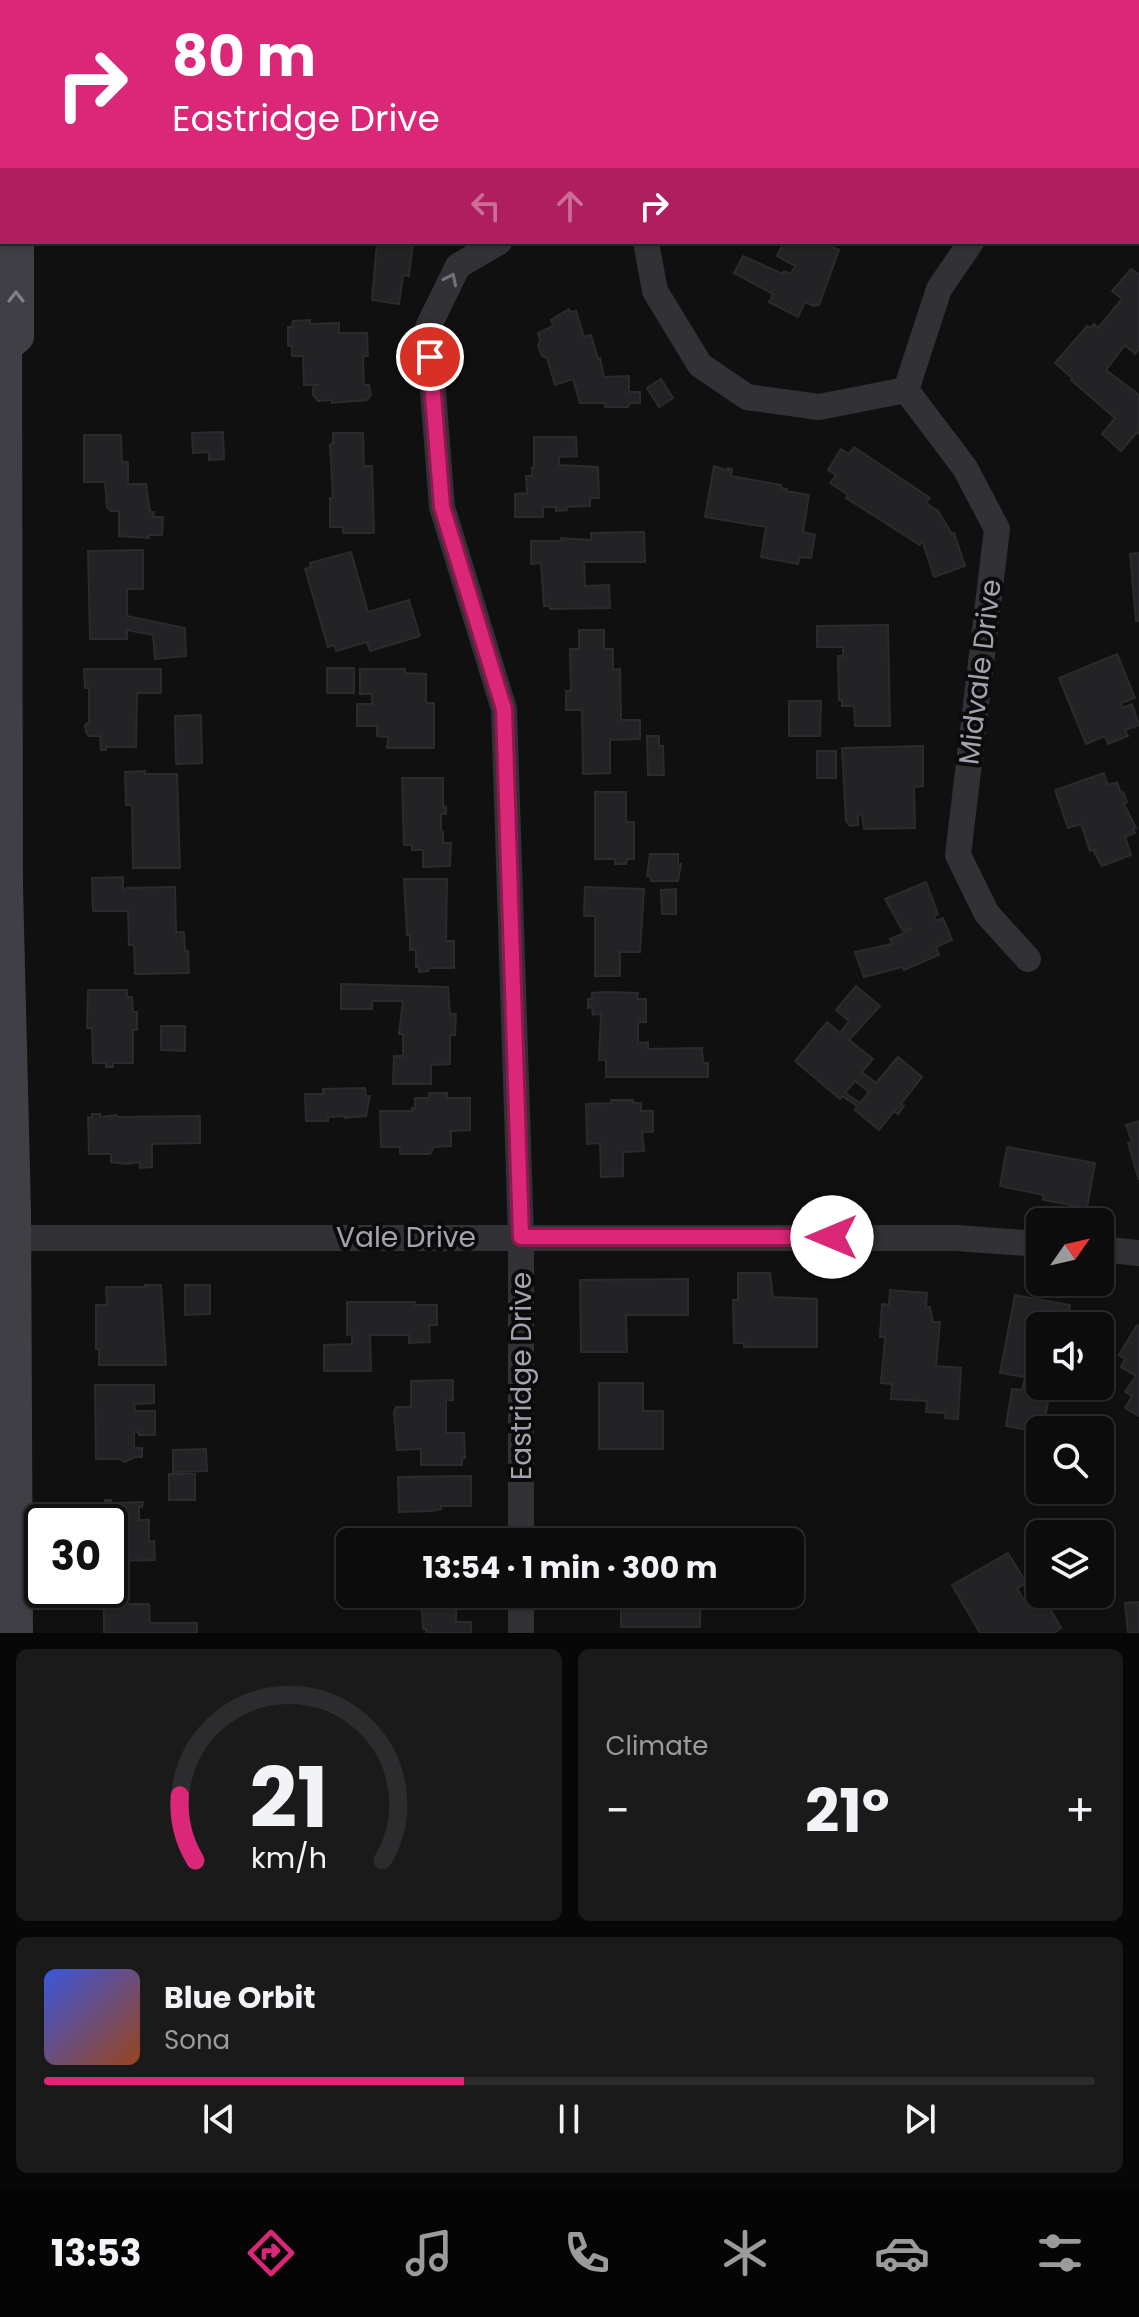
<!DOCTYPE html>
<html lang="en">
<head>
<meta charset="utf-8">
<style>
  body { margin:0; font-family:Poppins,sans-serif; background:#1a1a1b; color:#f1f3f6; height:100vh; display:flex; flex-direction:column; font-size:30px; white-space:nowrap }
  * { box-sizing:border-box; margin:0 }
  p { font-size:26px; color:#9a9b9d }
  .icon { flex:none; width:44px; height:44px; fill:none; stroke:currentColor; stroke-width:2; stroke-linecap:round; stroke-linejoin:round }
  .map { position:relative; height:1633px; overflow:hidden }
  .sheet { display:flex; flex-direction:column; gap:16px; padding:16px; background:#070707; flex:1 }
  .sheet>* { flex:none }
  .hud { position:absolute; left:0px; top:0px; width:1140px; height:244px; box-shadow:0 2px 6px #0004,0 0 0 2px #2c2c2e; background:#db2777; color:#fff; overflow:hidden }
  .needle { width:52px; rotate:56deg }
  .fabs { position:absolute; left:1026px; top:1208px; display:grid; gap:16px }
  .fabs a { display:grid; place-items:center; width:88px; height:88px; border-radius:12px; background:#0c0c0d; box-shadow:0 2px 6px #0004,0 0 0 2px #2c2c2e; font-size:40px }
  .speed { position:absolute; left:24px; top:1504px; display:flex; gap:16px; font-size:40px; font-weight:700; text-align:center }
  .speed>* { display:grid; place-content:center; width:104px; height:104px; border-radius:50%; background:#0c0c0d; box-shadow:0 2px 6px #0004,0 0 0 2px #2c2c2e; line-height:1 }
  .speed .limit { border:4px solid #111; border-radius:12px; background:#fff; color:#111 }
  .pin { position:absolute; display:grid; place-items:center; width:68px; height:68px; color:#fff; margin:-34px; border:4px solid #fff; border-radius:50%; box-shadow:0 2px 8px #0007 }
  .me { position:absolute; width:88px; margin:-44px; rotate:270deg; stroke-linejoin:round; filter:drop-shadow(0 0 6px #0008) }
  .turn { display:flex; align-items:center; gap:28px; height:168px; padding:0 40px; font-size:36px }
  .turn .icon { width:104px; height:104px; stroke-width:2.5 }
  .turn b { display:block; font-size:56px; line-height:68px }
  .lanes { display:flex; align-items:center; height:76px; padding:0 40px; background:#0003; justify-content:center; gap:40px; direction:ltr }
  .lanes .off { opacity:.35 }
  .big { font-size:60px; font-weight:700; line-height:1.1 }
  .sheet .widget { flex:1; display:flex; flex-direction:column; justify-content:center; gap:12px; min-width:0; padding:0 28px; border-radius:12px; background:#1a1a1b }
  .sheet .dial { align-items:center; gap:0 }
  .dial svg { height:208px; overflow:visible; fill:none; stroke:#2c2c2e; stroke-width:7; stroke-linecap:round; text-anchor:middle }
  .dial text { fill:#f1f3f6; stroke:none }
  .song { display:flex; align-items:center; gap:24px }
  .cover { width:96px; height:96px; border-radius:12px; background:linear-gradient(135deg,hsl(230 70% 55%),hsl(20 70% 35%)) }
  .played { height:8px; border-radius:4px; background:linear-gradient(90deg,#db2777 40%,#2c2c2e 40%) }
  .keys { display:flex; justify-content:space-around; direction:ltr }
  .heat { display:flex; justify-content:space-between; align-items:center; font-size:44px; direction:ltr }
  .sheet .tiles { flex:1; display:grid; gap:16px; grid-template-columns:1fr 1fr }
  .widget:last-child { grid-column:span 2 }
  .trip { position:absolute; left:336px; top:1528px; width:468px; height:80px; border-radius:12px; background:#0c0c0d; box-shadow:0 2px 6px #0004,0 0 0 2px #2c2c2e; font-weight:700; line-height:80px; text-align:center }
  .menu { display:flex; height:128px; justify-content:space-around; align-items:center; background:#050505; color:#9a9b9d }
  .menu .icon { width:56px; height:56px }
  .menu .on { color:#db2777 }
  .menu b { font-size:36px; color:#f1f3f6 }
  .map>svg:first-child { display:block }
  .building { fill:#232325; stroke:#2b2a2d; stroke-width:2; fill-rule:evenodd }
  .lines { fill:none; stroke-linecap:round; stroke-linejoin:round }
  .street { stroke:#323135; stroke-width:26 }
  .secondary { stroke:#403f45; stroke-width:36 }
  .oneway { stroke:#707079 }
  .oneway2 { stroke:#80808b }
  .route-casing { stroke:#8e194d; stroke-width:20 }
  .route { stroke:#db2777; stroke-width:14 }
  .labels { text-anchor:middle; dominant-baseline:central; stroke-width:8; stroke-linejoin:round; paint-order:stroke }
  .street-label { font-size:28px; fill:#a3a3b0; stroke:#0b0b0c }
</style>
</head>
<body>
<div class="map">
<svg width="1139" height="1633" viewBox="0 0 1139 1633">
  <rect width="100%" height="100%" fill="#101011"/>
  <path class="building" d="M528,0H627V2H528Z
    M377,242H413L409,276L403,275L399,304L372,300Z
    M784,242H823L839,250L819,305L814,306L805,302L798,317L769,302L773,294L734,273L743,256L783,274L784,271L791,274L795,266L777,256Z
    M1131,269L1139,274V349L1135,354L1125,345L1106,370L1139,395V434L1137,432L1121,451L1102,434L1115,418L1071,380L1072,378L1055,363L1087,326L1090,328L1094,324L1098,328L1122,299L1112,291Z
    M569,309L571,312L576,311L584,337L591,335L598,359L600,358L604,377L629,376V392H640V403H630L628,407H605V403H580L573,379L555,385L547,358L542,356L538,346L540,341L538,333L553,326L551,320Z
    M310,320V324L339,323V333H367L368,356H363L364,385H369L371,395L367,400L332,403V400L318,401L313,395V388L317,385H304L303,356H292V346H288V327H292L293,321Z
    M661,379L673,398L659,407L647,388Z
    M223,432L224,459L209,460V452L193,453L192,433Z
    M333,433H363L364,466H372L374,533H343V527H330V498H333L330,445L333,443Z
    M84,435H121L122,462H128V484H146L150,512H154L153,517H163L162,535H148L149,538L119,536V511H111L107,507L105,482H84Z
    M534,437H576L577,456L559,457V465L598,467L599,498H590V506L566,507L567,510L556,511V507H543V517H515V494L527,493L526,476H532V468H534Z
    M854,447L930,498L926,503L938,511L952,534L954,533L965,566L934,577L922,540L920,545L846,498L848,495L830,483L836,475L828,470L841,449L849,454Z
    M714,466L728,471V468L732,469L731,476L781,485V488L787,489L786,491L809,495L803,532L815,535L811,558L800,557L798,564L761,557L766,527L705,517Z
    M644,532L645,562H584L585,586L609,585L610,608L550,609V606H544L541,563L531,564V541H562L561,538L591,540V533Z
    M143,550V589H127V616L185,628L186,656L155,659L153,635L127,630V639H90L88,551Z
    M351,552L368,612L409,600L420,636L370,651L367,642L336,651L334,645L328,647L305,569L311,567L310,563Z
    M1139,553V621H1136L1130,554Z
    M888,625L890,726H855L854,706H842V700H839L838,656H843V647H817V626Z
    M579,630H604V649H613V670L620,669L621,720H640V739L610,740V773L583,774L582,710H566V691H571L570,649H579Z
    M1117,654L1135,698L1121,703L1122,708L1132,704L1139,725L1125,730L1128,736L1108,744L1105,736L1086,744L1059,678Z
    M327,668H354V693H327Z
    M84,669H161V693H137L136,747H106V750H101L100,736H89L86,732L85,725L89,722V688H85Z
    M360,669H405V673L426,674V703H434V748H387L388,737L377,736V726H357V704H372V694H360Z
    M789,701H821L820,736H789Z
    M201,715L202,763L176,764L175,716Z
    M647,736H659V746H663L664,775H648Z
    M923,746V786L914,787L915,828L864,829L862,814L858,815V825L850,826L846,821L842,748Z
    M817,751H836V778H817Z
    M145,771V774H177L180,868H133L132,805H126L125,772Z
    M1104,773L1108,785L1117,782L1121,793L1123,792L1127,802L1124,804L1136,828L1133,829L1135,833L1125,837L1131,855L1102,866L1094,852L1096,849L1090,851L1081,824L1068,828L1055,790Z
    M402,778H443V806L446,807V814H441V831L443,832V843H451L450,866L423,867V850H412V845H404Z
    M595,792H626V822H634V859H627L626,864H615V859H595Z
    M650,854H678V865L681,864L678,881H651V877L647,876Z
    M123,877V891L127,888L175,887L176,932H184L185,951H188L189,973L135,974L134,945H129L128,911H93L92,878Z
    M404,879H447L446,941H454V968H429L428,971L419,972V967H416V950H410V935H407Z
    M926,882L938,914L934,916L936,921L943,918L952,940L936,947L939,955L904,970L902,967L864,977L855,952L892,944L890,939L911,930L910,928L903,931L885,899Z
    M585,887L644,889L640,952H620V976H595V916H584Z
    M676,889V914H662L661,890Z
    M341,984L448,987L450,1014H456L455,1035H450V1064L431,1065V1084H393L394,1056H403V1034H399L403,1001H372V1009H341Z
    M856,986L880,1006L849,1040L873,1059L862,1072L876,1083L898,1057L922,1077L901,1104L904,1106L898,1114L894,1111L879,1130L855,1110L857,1106L842,1096L840,1099L795,1061L827,1022L840,1033L849,1021L836,1010ZM855,1081L869,1092L860,1103L845,1093Z
    M88,990H127V997H132L133,1012H137V1030H133V1063H113V1067H106V1063H93L92,1028H87Z
    M606,992L638,993L637,999H646V1022H638V1043L648,1042V1049L702,1048L703,1063H708V1077H606V1060H599L601,1014L593,1015L592,1007L588,1008V999H592V993Z
    M161,1026H185V1051L161,1050Z
    M365,1088L366,1096H370L366,1116L345,1118V1116L328,1117V1121H306L305,1094H323V1089Z
    M429,1093H447V1098H470V1130L451,1131V1146L434,1147L430,1154H400V1147H381L380,1111H412V1108H415V1098H429Z
    M611,1100H633V1103H641V1111H653V1132H642L644,1151L623,1152V1176L601,1177L600,1143L587,1144L586,1104L611,1103Z
    M92,1114H100V1117L116,1115L118,1117L200,1116V1143L152,1144V1167L140,1168V1162L127,1164L111,1162V1154H89L88,1117L92,1118Z
    M1139,1121V1180L1128,1143L1132,1142L1126,1125Z
    M1007,1147L1095,1163L1087,1208L1043,1200L1044,1195L1000,1186Z
    M738,1273H770L773,1297L817,1299V1347H744V1343H734L733,1300H738Z
    M688,1279V1315H626L627,1352H581L580,1280Z
    M145,1285H161L166,1365H99V1349H96V1305H107L106,1287H145Z
    M185,1285H210V1314L185,1315Z
    M890,1290L927,1293L926,1307H930L933,1322H940L936,1366L961,1368L958,1419L945,1418L946,1413L926,1412L927,1401L891,1399L892,1384L881,1383L885,1337H880L882,1304L889,1305Z
    M1015,1295L1070,1305L1066,1326H1040V1386H1051L1043,1430L1040,1432L1006,1426L1012,1389L1022,1390L1025,1377L1000,1373Z
    M347,1302H415V1305H437V1325H429L430,1342L409,1343V1335H370L371,1371H324V1345L352,1344V1334L347,1335Z
    M1137,1325L1139,1326V1416L1125,1408L1132,1396L1125,1392L1136,1376L1121,1367L1125,1359L1119,1355Z
    M453,1380V1400H446V1433H464L465,1458H462V1465H421V1449L397,1450L394,1412L396,1407H411V1381Z
    M599,1383H643V1411H663V1449H599Z
    M95,1385H154V1403L134,1404L135,1411H155V1435H139V1432H134V1448H142V1457H135L124,1462L120,1459H96Z
    M206,1449L207,1471L173,1472V1450Z
    M169,1474H195V1500H169Z
    M471,1476V1506H441V1509L432,1511L399,1512L398,1477Z
    M105,1500H111V1503L143,1502L142,1507H139V1520H149V1542L154,1541L155,1560L110,1561V1522H97V1518H100L97,1507L99,1508V1503H105Z
    M735,1527L736,1542H626V1529Z
    M1008,1553L1024,1579L1025,1584L1017,1588L1028,1607L1044,1598L1061,1628L1054,1633H980L952,1585Z
    M421,1594H470V1603H456V1622H471V1633H426V1629H423Z
    M621,1594H683V1599H700V1627H621Z
    M1139,1602V1633H1128L1125,1603Z
    M104,1604H149L150,1623H197V1633H104Z"/>
  <g class="lines">
    <path class="street" d="M786,2L787,0
      M1138,188H1139
      M499,242L458,266L428,327L442,507L504,709L521,1237V1542
      M646,242L655,291L700,365L747,397L819,407L906,390
      M906,390L965,468L997,529L958,855L987,914L1028,959
      M906,390L939,289L971,242
      M12,1238H956L1040,1244
      M1100,1249L1139,1253
      M521,1594V1633"/>
    <path class="secondary" d="M3,0V2
      M0,193L2,192
      M0,342L4,346L5,886L13,1211L15,1633
      M4,346L16,336V242"/>
  </g>
  <defs><path id="oneway-chevron" d="M-2-3.5L2.5 0L-2 3.5" fill="none" stroke-width="1.6" stroke-linecap="round" stroke-linejoin="round" transform="scale(2)"/></defs>
  <use class="oneway" href="#oneway-chevron" transform="translate(451 279) rotate(-64)"/>
  <use class="oneway2" href="#oneway-chevron" transform="translate(16 297) rotate(-90)"/>
  <g class="lines">
    <defs>
      <path id="route" d="M430,357L442,507L504,709L521,1237H832"/>
    </defs>
    <use href="#route" class="route-casing"/>
    <use href="#route" class="route"/>
  </g>
  <g class="labels">
    <g class="street-label">
      <text transform="translate(980 672) rotate(-83)">Midvale Drive</text>
      <text x="406" y="1237">Vale Drive</text>
      <text transform="translate(521 1376) rotate(-90)">Eastridge Drive</text>
    </g>
  </g>
</svg>
<div class="fabs">
<a><svg class="needle" viewBox="-14 -14 28 28"><path d="M0-13l5 13h-10z" fill="#e53935"/><path d="M0 13l5-13h-10z" fill="#9a9b9d"/></svg></a>
<a><svg class="icon" aria-label="sound" viewBox="0 0 24 24"><path d="M4 9h4l5-4v14l-5-4H4zM17 9q2 3 0 6"/></svg></a>
<a><svg class="icon" aria-label="search" viewBox="0 0 24 24"><circle cx="10" cy="10" r="6"/><path d="M15 15l6 6"/></svg></a>
<a><svg class="icon" aria-label="layers" viewBox="0 0 24 24"><path d="M12 4l9 5-9 5-9-5zM3 14l9 5 9-5"/></svg></a>
</div>
<div class="speed"><div class="limit">30</div></div>
<div class="pin" style="left:430px;top:357px;background:#d93025"><svg class="icon" aria-label="arrive" viewBox="0 0 24 24"><path d="M6 21V4h12l-3 4 3 4H6"/></svg></div>
<svg class="me" style="left:832px;top:1237px" viewBox="-20 -20 40 40"><circle r="19" fill="#fff"/><path d="M0-13L10 11 0 6-10 11z" fill="#db2777"/></svg>
<div class="trip">13:54 · 1 min · 300 m</div>
<div class="hud">
<div class="turn"><svg class="icon" aria-label="right" viewBox="0 0 24 24"><path d="M7 20v-9h11M14 6l5 5-5 5"/></svg><div><b>80 m</b>Eastridge Drive</div></div>
<div class="lanes"><svg class="icon off" aria-label="left" viewBox="0 0 24 24"><path d="M17 20v-9H6M10 6l-5 5 5 5"/></svg><svg class="icon off" aria-label="ahead" viewBox="0 0 24 24"><path d="M12 20V5M6 11l6-6 6 6"/></svg><svg class="icon" aria-label="right" viewBox="0 0 24 24"><path d="M7 20v-9h11M14 6l5 5-5 5"/></svg></div>
</div>
</div>
<section class="sheet">
<div class="tiles">
<div class="widget dial"><svg viewBox="0 0 100 80">
<path d="M14 69A42 42 0 1 1 86 69"/>
<path d="M14 69A42 42 0 0 1 8 44" stroke="#db2777"/>
<text x="50" y="56" font-size="32" font-weight="700">21</text>
<text x="50" y="72" font-size="11">km/h</text>
</svg></div>
<div class="widget"><p>Climate</p>
<div class="heat"><a>−</a><b class="big">21°</b><a>+</a></div>
</div>
<div class="widget">
<div class="song"><i class="cover"></i><div><b>Blue Orbit</b><p>Sona</p></div></div>
<div class="played"></div>
<div class="keys"><svg class="icon" aria-label="previous" viewBox="0 0 24 24"><path d="M18 5L8 12l10 7zM5 5v14"/></svg><svg class="icon" aria-label="pause" viewBox="0 0 24 24"><path d="M8 5v14M16 5v14"/></svg><svg class="icon" aria-label="next" viewBox="0 0 24 24"><path d="M6 5l10 7-10 7zM19 5v14"/></svg></div>
</div>
</div>
</section>
<nav class="menu">
<b>13:53</b>
<svg class="icon on" aria-label="directions" viewBox="0 0 24 24"><path d="M12 3l9 9-9 9-9-9zM9 14v-3h6M13 9l2 2-2 2"/></svg>
<svg class="icon" aria-label="music" viewBox="0 0 24 24"><path d="M9 18V5l10-2v13"/><circle cx="6" cy="18" r="3"/><circle cx="16" cy="16" r="3"/></svg>
<svg class="icon" aria-label="phone" viewBox="0 0 24 24"><path d="M5 4h4l2 5-3 2q2 4 5 5l2-3 5 2v4C11 20 4 13 5 4z"/></svg>
<svg class="icon" aria-label="climate" viewBox="0 0 24 24"><path d="M12 3v18M4 7l16 10M4 17L20 7"/></svg>
<svg class="icon" aria-label="car" viewBox="0 0 24 24"><path d="M5 17H2v-5l4-1 3-4h7l3 4 3 1v5h-3M9 17h6M6 11h13"/><circle cx="7" cy="17" r="2"/><circle cx="17" cy="17" r="2"/></svg>
<svg class="icon" aria-label="filters" viewBox="0 0 24 24"><path d="M4 7h16M4 17h16"/><circle cx="9" cy="7" r="2"/><circle cx="15" cy="17" r="2"/></svg>
</nav>
</body>
</html>
